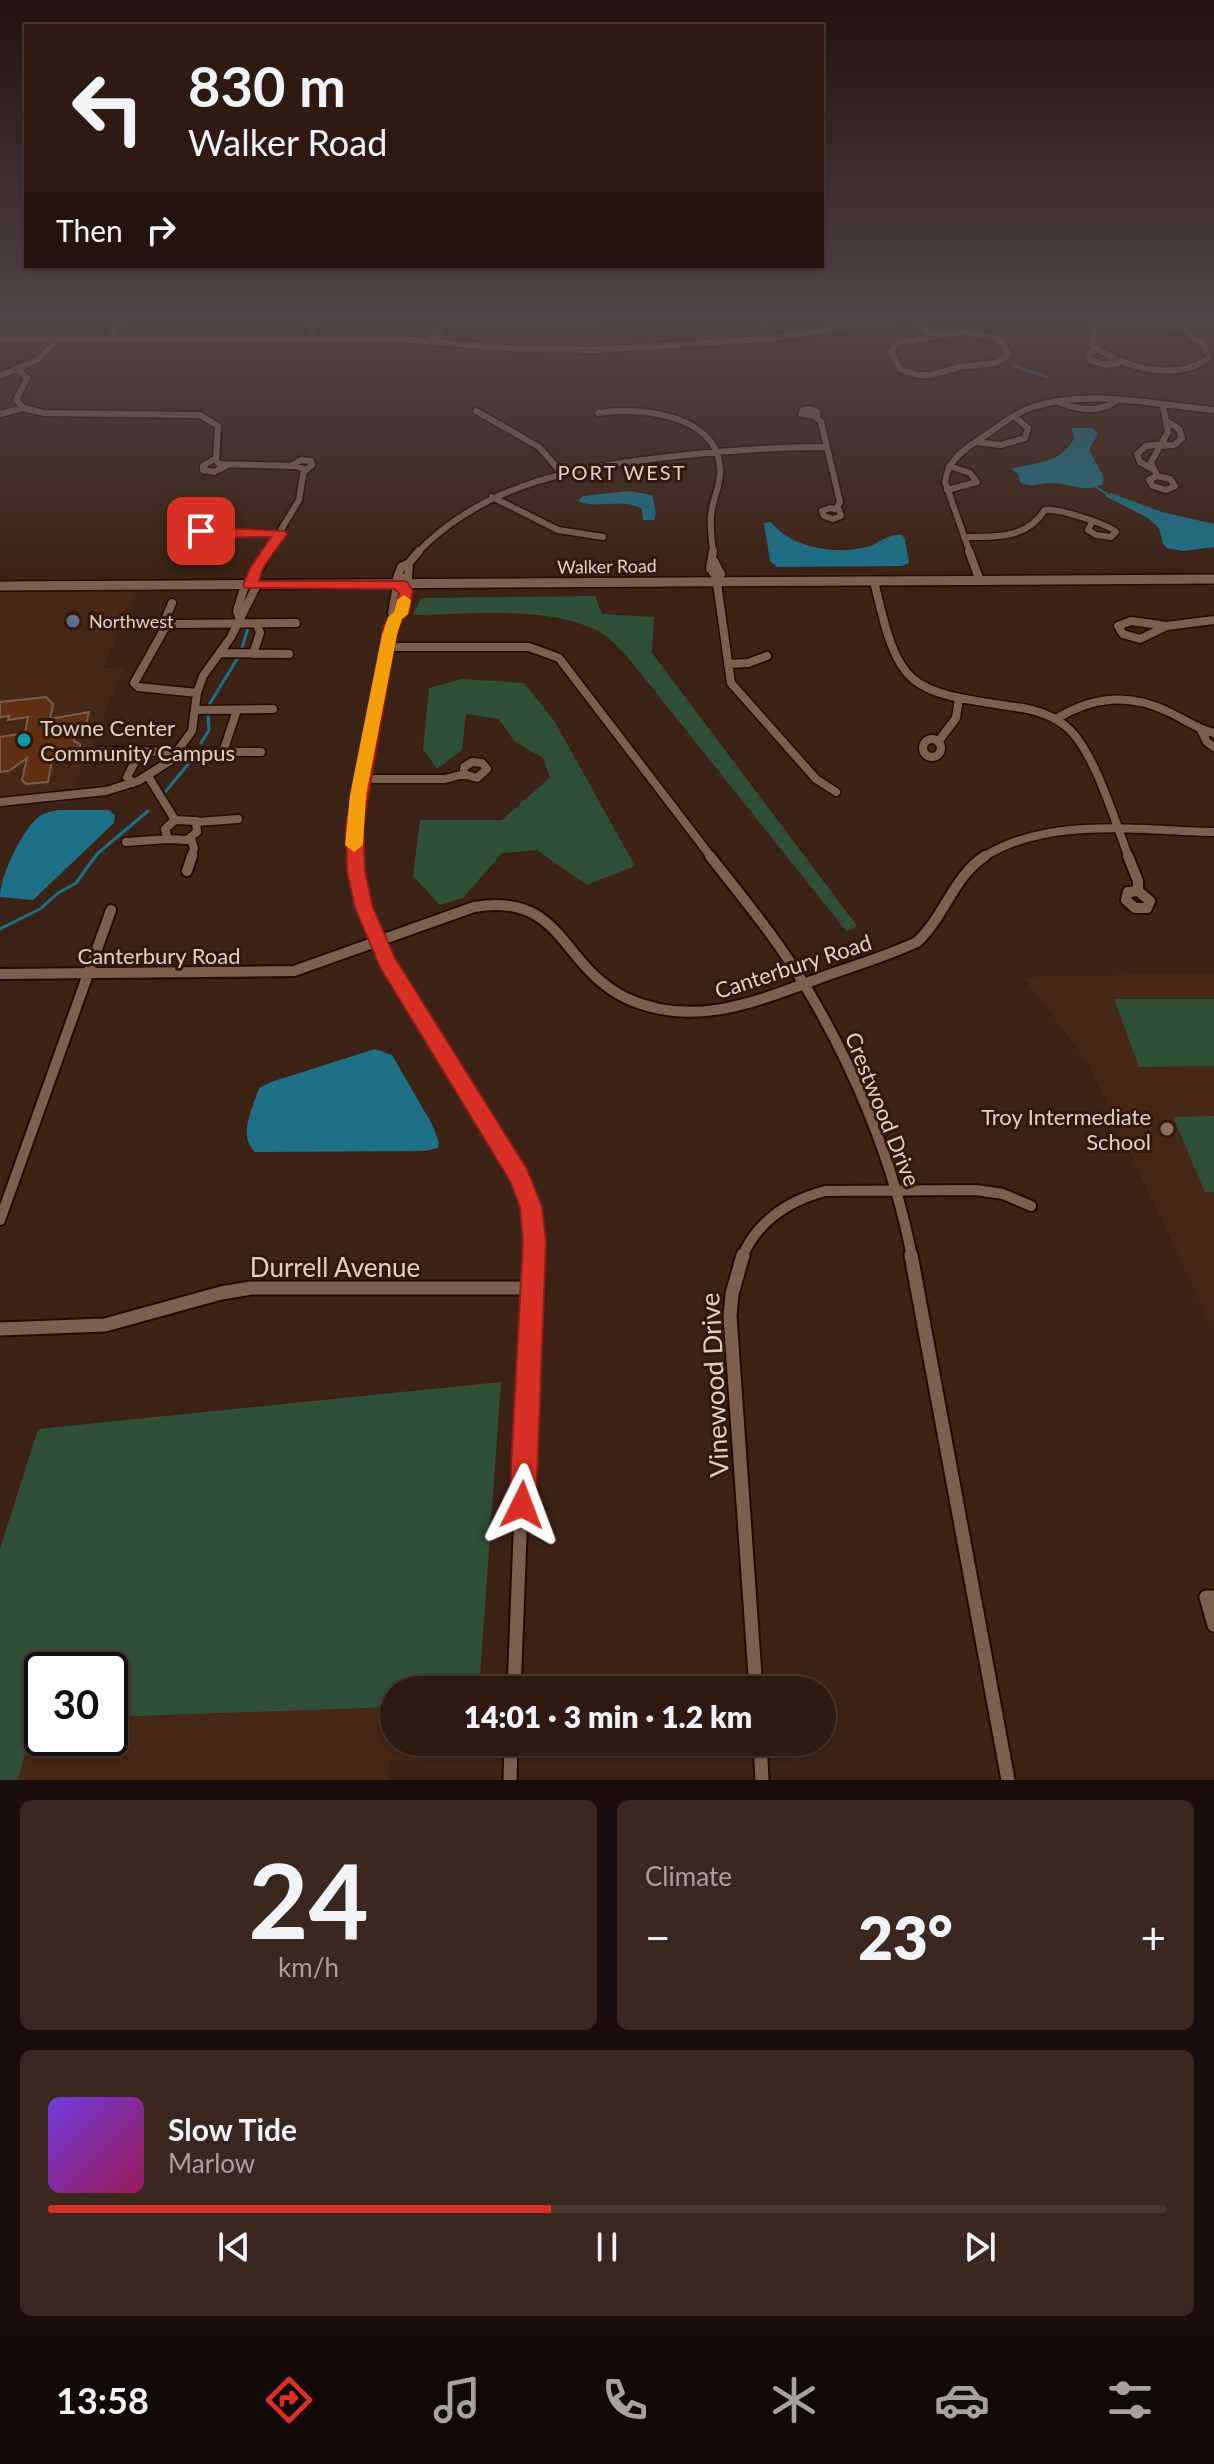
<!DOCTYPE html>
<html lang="en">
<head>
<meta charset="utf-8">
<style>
  body { margin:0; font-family:Lato,sans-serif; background:#3a271e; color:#f1f3f6; height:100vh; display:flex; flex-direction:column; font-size:30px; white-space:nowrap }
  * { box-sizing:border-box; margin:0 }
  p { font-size:26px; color:#a7a19f }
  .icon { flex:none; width:44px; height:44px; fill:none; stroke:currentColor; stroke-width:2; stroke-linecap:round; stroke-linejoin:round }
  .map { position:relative; height:1780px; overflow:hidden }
  .sheet { display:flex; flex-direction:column; gap:20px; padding:20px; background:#190e09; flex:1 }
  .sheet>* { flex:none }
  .top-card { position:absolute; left:24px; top:24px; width:800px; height:244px; border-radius:0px; box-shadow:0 2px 6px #0004,0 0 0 2px #493830; background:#2e1a10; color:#f1f3f6; overflow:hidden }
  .speed { position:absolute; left:24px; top:1652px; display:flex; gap:16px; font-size:40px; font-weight:700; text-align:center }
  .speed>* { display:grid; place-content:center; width:104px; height:104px; border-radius:50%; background:#2e1a10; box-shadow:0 2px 6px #0004,0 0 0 2px #493830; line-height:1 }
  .speed .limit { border:4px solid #111; border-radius:12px; background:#fff; color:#111 }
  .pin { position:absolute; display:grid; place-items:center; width:68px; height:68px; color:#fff; margin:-34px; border-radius:16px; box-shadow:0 4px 12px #0006 }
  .me { position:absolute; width:88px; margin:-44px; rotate:3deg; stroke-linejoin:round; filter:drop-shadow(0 0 6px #0008) }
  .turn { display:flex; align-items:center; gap:28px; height:168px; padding:0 32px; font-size:36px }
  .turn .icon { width:104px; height:104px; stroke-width:2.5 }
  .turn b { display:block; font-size:56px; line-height:68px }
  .then { display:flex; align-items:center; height:76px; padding:0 32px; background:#0003; gap:16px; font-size:30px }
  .big { font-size:60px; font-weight:800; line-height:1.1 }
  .sheet .card { flex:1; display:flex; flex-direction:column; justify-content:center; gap:12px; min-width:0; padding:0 28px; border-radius:12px; background:#3a271e }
  .sheet .dial { align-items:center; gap:0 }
  .dial b { font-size:104px; line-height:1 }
  .song { display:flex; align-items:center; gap:24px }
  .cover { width:96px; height:96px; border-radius:12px; background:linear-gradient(135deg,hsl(260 70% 55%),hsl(330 70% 35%)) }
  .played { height:8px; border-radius:4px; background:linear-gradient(90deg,#d93025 45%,#493830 45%) }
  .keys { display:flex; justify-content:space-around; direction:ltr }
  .heat { display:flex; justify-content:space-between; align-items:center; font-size:44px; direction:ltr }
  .sheet .tiles { flex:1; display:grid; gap:20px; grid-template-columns:1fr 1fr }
  .card:last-child { grid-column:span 2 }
  .trip { position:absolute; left:380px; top:1676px; width:456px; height:80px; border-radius:40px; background:#2e1a10; box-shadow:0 2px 6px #0004,0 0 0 2px #493830; font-weight:800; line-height:80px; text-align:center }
  .dock { display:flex; height:128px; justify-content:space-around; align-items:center; background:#120a06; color:#a7a19f }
  .dock .icon { width:56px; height:56px }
  .dock .current { color:#d93025 }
  .dock b { font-size:36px; color:#f1f3f6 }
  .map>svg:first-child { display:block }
  .built { fill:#472716 }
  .green { fill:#304f37 }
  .water { fill:#1d7085 }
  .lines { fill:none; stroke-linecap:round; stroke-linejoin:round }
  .stream-far1 { stroke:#1d7085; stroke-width:2 }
  .stream { stroke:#1d7085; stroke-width:3 }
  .building { fill:#613013; stroke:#7b5d4e; stroke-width:2 }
  .minor-far3-casing { stroke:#220b01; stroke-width:9 }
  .minor-far2-casing { stroke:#220b01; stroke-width:11 }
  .minor-far1-casing { stroke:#220b01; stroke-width:14 }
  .minor-casing { stroke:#220b01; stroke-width:17 }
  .tertiary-casing { stroke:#220b01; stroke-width:12 }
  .minor-far3 { stroke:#7d5f50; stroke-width:6 }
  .minor-far2 { stroke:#7d5f50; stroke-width:8 }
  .minor-far1 { stroke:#7d5f50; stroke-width:10 }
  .minor { stroke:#7d5f50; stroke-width:13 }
  .tertiary { stroke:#7d5f50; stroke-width:9 }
  .route { fill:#d93025; stroke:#8d1f18; stroke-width:2 }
  .slow { fill:#f59e0b }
  .service-dot { fill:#5c6f8a; stroke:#32190c; stroke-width:3 }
  .culture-dot { fill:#0f9aa8; stroke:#32190c; stroke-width:3 }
  .education-dot { fill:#8d6e63; stroke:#32190c; stroke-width:3 }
  .labels { text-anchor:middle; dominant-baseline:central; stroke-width:6; stroke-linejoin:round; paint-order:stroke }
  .far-street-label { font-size:18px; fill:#e0cfc6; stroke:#32190c }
  .far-poi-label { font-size:18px; fill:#e0cfc6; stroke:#32190c; text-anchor:start }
  .far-neighbourhood-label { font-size:20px; letter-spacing:2px; fill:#e0cfc6; stroke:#32190c }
  .poi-label { font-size:22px; fill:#e0cfc6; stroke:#32190c; text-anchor:start }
  .street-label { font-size:22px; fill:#e0cfc6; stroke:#32190c }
  .near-street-label { font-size:26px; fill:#e0cfc6; stroke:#32190c }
</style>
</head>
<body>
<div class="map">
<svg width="1214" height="1780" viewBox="0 0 1214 1780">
  <rect width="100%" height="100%" fill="#3d2316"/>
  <path class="built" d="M402,319H837L839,328L734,341L562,349L396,338Z
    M138,590L103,668H124L67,803L0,805V591Z
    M1214,973V1331L1086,1060L1023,977Z
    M394,1707V1742H501L500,1759L390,1760L388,1780H18L33,1720H42V1738H110V1717Z"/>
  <path class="green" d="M595,596L602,614L654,617L652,653L857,926L847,932L626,655C619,648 611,639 603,634C554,604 468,615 413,615L421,598Z
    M462,679L524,683L555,722L635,866L587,885L537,850L502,853L463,898L440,905L413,876L420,820H502L550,777L543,758L514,741L499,719L466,714L462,750L437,769L423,749L429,688Z
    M1114,999H1214V1066L1139,1067Z
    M1214,1116V1192H1205L1173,1117Z
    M501,1382L479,1690H394V1707L110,1717V1670H42V1720L33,1721L18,1780H0V1549L38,1429Z"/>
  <path class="water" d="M1072,428H1092L1098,434L1089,450L1104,478L1103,484C1085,494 1070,483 1051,483C1039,483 1031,489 1020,482L1019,475L1011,469C1035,462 1059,465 1074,439Z
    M629,491L652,495L656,513L654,520H643L642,509C622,497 597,510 578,501L583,496Z
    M1111,493L1162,512L1214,524V547L1183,551L1167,548L1163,544L1159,528L1148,518L1105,496Z
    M771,522C791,548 836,555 867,547C881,543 887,533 902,535L905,539L909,563L902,566L777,567L770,561L764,523Z
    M58,810H108L115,815L114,823L33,900L0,897C0,876 20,836 35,820C41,813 49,812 58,810Z
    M375,1049L392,1055L433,1126L439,1143L438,1148L425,1151L255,1152C237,1136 253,1108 259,1088L271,1082Z"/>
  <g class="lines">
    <path class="stream-far1" d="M1014,366L1047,377
      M1096,487L1107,494"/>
    <path class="stream" d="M242,648L248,628
      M209,705L237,659
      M201,743L209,730L208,715
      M166,791L194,757
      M0,929L40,909L58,893L76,883L97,854L148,811"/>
  </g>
  <path class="building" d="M46,697L53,704L50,719L89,712L86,725L76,729L74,741L80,744V748L72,753L53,755L48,782L26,784L22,780L27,758L9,771L0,772V737L25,733L28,717L8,720L9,716L0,717V702Z"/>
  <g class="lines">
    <defs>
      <path id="minor-far3" d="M441,319L575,327L597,322L595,319
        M911,319L934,336
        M1168,320H1180L1188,326L1176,329L1166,324Z
        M1166,322L1119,319L1095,328L1093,346C1124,368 1176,382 1209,358L1205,347L1183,329
        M1185,322L1214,319
        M962,332L997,338L1009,354L996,363L960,367L931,375H917L900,369L891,352L897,343Z
        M311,338L314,319
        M0,339L387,338L520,349L595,350L766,339L901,319
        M108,339L123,319
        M429,341L437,330L441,334L437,342
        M1097,350L1087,354L1089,360L1106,365L1118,363
        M18,369L27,378L16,400L23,408L44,413L200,415L218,426L216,460L219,464L295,466L304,469L299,500L267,553
        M0,376L39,359L58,339
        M1061,403C1079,410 1098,413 1115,402
        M810,409L817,412V416L801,414L803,410Z
        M476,411L539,447L560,471
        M598,413C638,407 715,413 720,467C722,484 712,499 711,516C710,528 712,540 713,553
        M0,414L23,408
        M815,417L821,422L840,502L836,509
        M976,442L1001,445L1025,438L1028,428L1014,416
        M1160,446L1174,445L1182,438L1179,429L1168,422
        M216,458L203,466V470L214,472L226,466
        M292,465L301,460L311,461L312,465L305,471
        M1151,468L1140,462L1137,454L1146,446L1162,444
        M1157,476L1170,479L1175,486L1166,490L1153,486L1149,480Z
        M1157,476L1151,462L1168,432L1163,406
        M947,490L977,482L970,473L949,466
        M492,497L558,530L603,537
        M830,508L839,510L841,516L833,519L824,516L822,511Z
        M206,534L200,542L192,543L184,539L213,531L280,534
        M964,537C996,537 1026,539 1045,510C1057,508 1108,524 1116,532L1111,537L1096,535L1088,530L1091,524
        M417,553C484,483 577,467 668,457C721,451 774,447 827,447
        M970,553L945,482C948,459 965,449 983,437C998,427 1013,414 1030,408C1087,388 1156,405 1214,410"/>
      <path id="minor-far2" d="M713,551L710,569L716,576L721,574L714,561
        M969,551L980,581
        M409,563L419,551
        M409,563L408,578H397L401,567Z
        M716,576L731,683L816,779L836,792
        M874,581C899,690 906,691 1015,707C1034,709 1056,716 1070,730C1096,756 1115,822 1129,858
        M250,585L269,551
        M401,589L403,580
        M401,589L406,591L401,614L395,617L392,613L396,591Z
        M240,620L237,611L245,585
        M1131,621L1167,626L1140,639L1123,634L1118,626Z
        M168,626L165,620L172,603
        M1167,626L1214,620
        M387,647H529L559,658L712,858
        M220,653L289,654
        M253,654L260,633L257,624
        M728,664L748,663L767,656
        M197,693L138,687L134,683L165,628L176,624L296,623
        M196,710L273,709
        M1056,719C1093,696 1129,693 1169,712C1184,719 1197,729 1214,733
        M1201,730L1207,742L1214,747
        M923 748a9 9 0 1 1 18 0a9 9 0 1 1-18 0Z
        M938,742L956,718L959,698
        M101,751L261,752
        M223,752L237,710
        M472,762L482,763L487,769L477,778L464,774V767Z
        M148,776L175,820
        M361,779H445L464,774
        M133,783L127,777L140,752
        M0,802L106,791L138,781L170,761L192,731L197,693L203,676L231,637L257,585
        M175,820L196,821L197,832L187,840L168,839L165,829Z
        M197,822L238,819
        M191,839L194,848L191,858
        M126,842L168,839
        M355,858L354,826L395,617
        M982,858C1048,815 1140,831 1214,832"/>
      <path id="minor-far1" d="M355,856L362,898L386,961L519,1176L533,1218L531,1257
        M710,856C742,897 777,939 804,984C854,1066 894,1163 912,1257
        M1128,856L1138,881V891
        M187,871L192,856
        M1138,891L1150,901L1147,908H1135L1126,900L1128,892Z
        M0,974L294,971L474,907C564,892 559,965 626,998C697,1031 764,998 831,974C860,964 889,955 917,942C945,916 953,877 985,856
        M0,1220L111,910
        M742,1257C758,1220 788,1201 825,1191L976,1190L1003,1194L1031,1206"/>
      <path id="minor" d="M743,1255L732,1294L730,1316L756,1690
        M911,1255L1008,1780
        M0,1329L105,1325L221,1293L251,1288H532
        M1214,1597H1206L1214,1625
        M514,1690L531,1255
        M760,1742L762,1780
        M510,1780L511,1742"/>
      <path id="tertiary" d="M0,586L1214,579"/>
    </defs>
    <use href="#minor-far3" class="minor-far3-casing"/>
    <use href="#minor-far2" class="minor-far2-casing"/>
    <use href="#minor-far1" class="minor-far1-casing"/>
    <use href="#minor" class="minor-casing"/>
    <use href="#tertiary" class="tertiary-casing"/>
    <use href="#minor-far3" class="minor-far3"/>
    <use href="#minor-far2" class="minor-far2"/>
    <use href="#minor-far1" class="minor-far1"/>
    <use href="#minor" class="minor"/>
    <use href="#tertiary" class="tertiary"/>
  </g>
  <linearGradient id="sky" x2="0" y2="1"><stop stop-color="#22130c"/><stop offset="0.56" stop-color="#514547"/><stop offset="1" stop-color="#514547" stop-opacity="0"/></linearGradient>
  <rect width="1214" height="568" fill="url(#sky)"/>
  <path class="route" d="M201,527L285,531L287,534L263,568L259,581H402L407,582L413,591L408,614L398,625L363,826L365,871L373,908L395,958L527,1169L542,1207L546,1241L536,1505L532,1515L522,1519L513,1515L509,1505L523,1241L520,1207L510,1181L380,967L355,908L347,871L346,826L384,625L395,612L399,593L394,589L245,588L243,585L250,568L271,537C253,536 206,542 194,531Z"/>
  <path class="slow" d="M404,595L411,600L408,614L402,619L397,635L366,795L363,845L354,852L345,845L350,795L382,635L388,617L394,612L397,600Z"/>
  <circle class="service-dot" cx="73" cy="621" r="8"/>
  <circle class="culture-dot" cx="24" cy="740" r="8"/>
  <circle class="education-dot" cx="1167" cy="1129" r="8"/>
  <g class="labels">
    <g class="far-street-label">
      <text transform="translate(607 566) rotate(-1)">Walker Road</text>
    </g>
    <g class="far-poi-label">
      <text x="89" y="621">Northwest</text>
    </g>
    <g class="far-neighbourhood-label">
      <text x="622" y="472">PORT WEST</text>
    </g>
    <g class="poi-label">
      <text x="40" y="727">Towne Center<tspan x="40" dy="25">Community Campus</tspan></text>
      <text x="1151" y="1116" text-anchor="end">Troy Intermediate<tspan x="1151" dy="25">School</tspan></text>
    </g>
    <g class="street-label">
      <text x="159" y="955">Canterbury Road</text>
      <text transform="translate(793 966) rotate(-18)">Canterbury Road</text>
      <text transform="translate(883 1109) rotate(68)">Crestwood Drive</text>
    </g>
    <g class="near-street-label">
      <text x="335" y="1267">Durrell Avenue</text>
      <text transform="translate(714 1385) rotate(-93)">Vinewood Drive</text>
    </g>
  </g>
</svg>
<div class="speed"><div class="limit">30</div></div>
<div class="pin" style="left:201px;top:531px;background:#d93025"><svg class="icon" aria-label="arrive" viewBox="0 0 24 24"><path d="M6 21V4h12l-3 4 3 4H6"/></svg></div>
<svg class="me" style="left:522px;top:1505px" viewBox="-20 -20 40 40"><path d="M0-17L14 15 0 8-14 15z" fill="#d93025" stroke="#fff" stroke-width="4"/></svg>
<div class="trip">14:01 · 3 min · 1.2 km</div>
<div class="top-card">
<div class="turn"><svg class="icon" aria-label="left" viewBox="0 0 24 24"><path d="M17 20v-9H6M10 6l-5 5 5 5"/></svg><div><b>830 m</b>Walker Road</div></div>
<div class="then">Then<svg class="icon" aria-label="right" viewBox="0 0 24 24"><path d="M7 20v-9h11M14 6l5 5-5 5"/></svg></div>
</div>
</div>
<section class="sheet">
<div class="tiles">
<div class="card dial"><b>24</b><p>km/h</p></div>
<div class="card"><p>Climate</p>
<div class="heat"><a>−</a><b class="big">23°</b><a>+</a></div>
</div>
<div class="card">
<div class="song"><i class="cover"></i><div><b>Slow Tide</b><p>Marlow</p></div></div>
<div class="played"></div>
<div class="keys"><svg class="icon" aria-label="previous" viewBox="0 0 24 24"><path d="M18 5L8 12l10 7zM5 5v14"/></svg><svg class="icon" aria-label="pause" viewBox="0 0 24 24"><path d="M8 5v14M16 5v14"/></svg><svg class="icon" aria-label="next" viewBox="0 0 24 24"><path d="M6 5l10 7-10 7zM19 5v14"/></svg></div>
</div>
</div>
</section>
<nav class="dock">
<b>13:58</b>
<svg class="icon current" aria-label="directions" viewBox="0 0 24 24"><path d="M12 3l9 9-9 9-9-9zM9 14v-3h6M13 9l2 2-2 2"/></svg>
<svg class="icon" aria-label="music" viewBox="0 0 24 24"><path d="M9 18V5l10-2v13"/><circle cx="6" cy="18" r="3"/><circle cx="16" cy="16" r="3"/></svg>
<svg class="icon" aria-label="phone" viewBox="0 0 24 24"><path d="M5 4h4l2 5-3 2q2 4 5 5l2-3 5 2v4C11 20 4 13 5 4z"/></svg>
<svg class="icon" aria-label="climate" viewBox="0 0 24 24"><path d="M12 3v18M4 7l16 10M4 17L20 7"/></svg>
<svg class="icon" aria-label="car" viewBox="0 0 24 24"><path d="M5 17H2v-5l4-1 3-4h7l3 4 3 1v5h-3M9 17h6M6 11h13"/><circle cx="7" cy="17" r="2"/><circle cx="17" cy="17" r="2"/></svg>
<svg class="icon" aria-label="filters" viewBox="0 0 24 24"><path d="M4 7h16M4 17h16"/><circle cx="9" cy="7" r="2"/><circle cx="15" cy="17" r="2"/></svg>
</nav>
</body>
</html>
